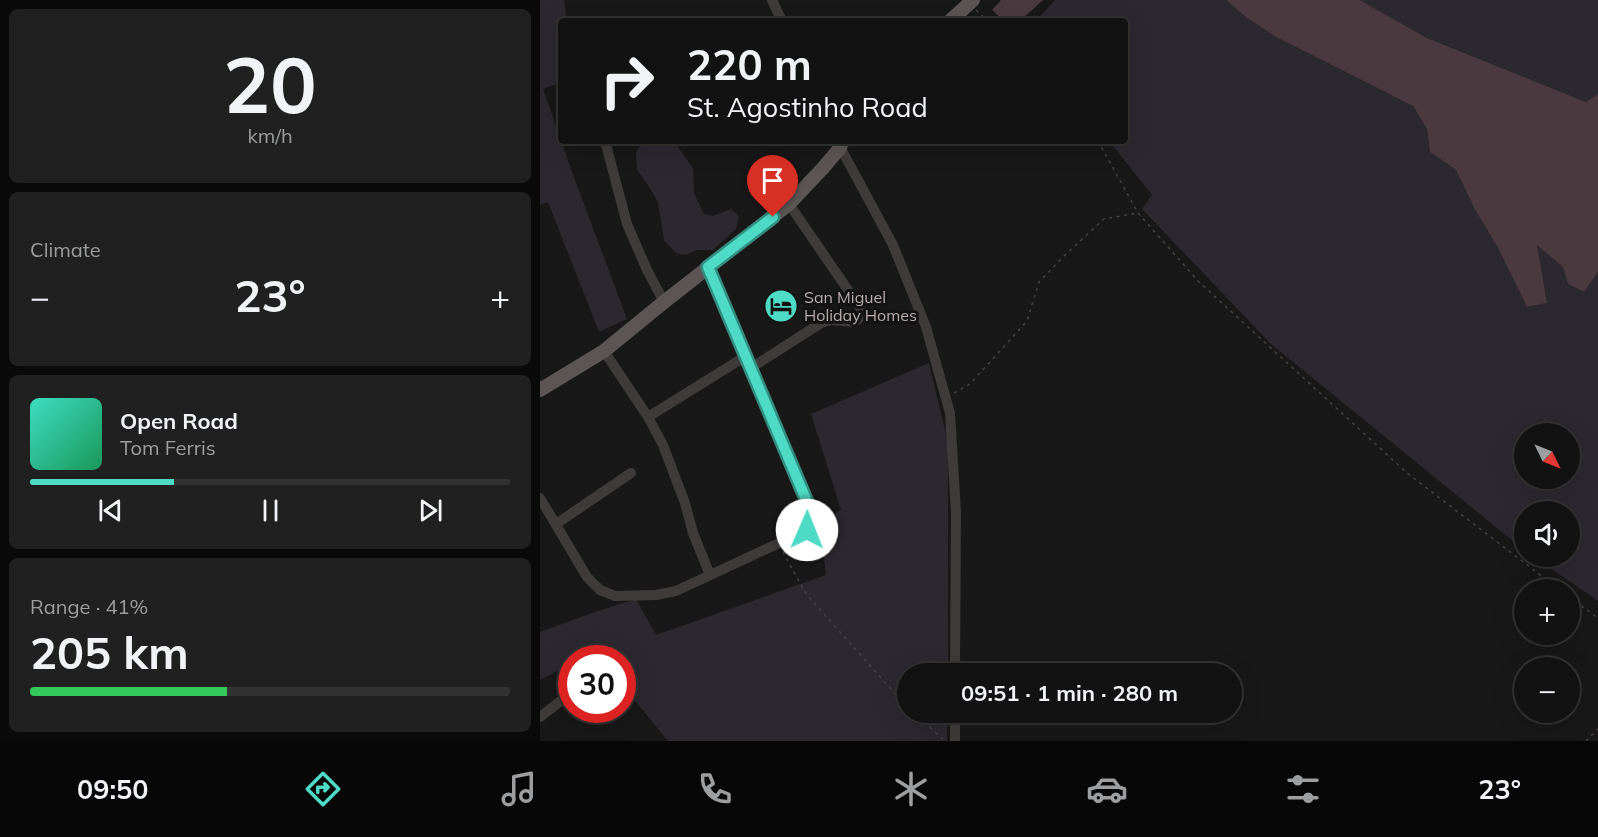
<!DOCTYPE html>
<html lang="en">
<head>
<meta charset="utf-8">
<style>
  body { margin:0; font-family:Mulish,sans-serif; background:#202020; color:#f1f3f6; height:100vh; display:flex; flex-direction:column; font-size:22px; white-space:nowrap }
  * { box-sizing:border-box; margin:0 }
  p { font-size:20px; color:#9d9e9f }
  .icon { flex:none; width:33px; height:33px; fill:none; stroke:currentColor; stroke-width:2; stroke-linecap:round; stroke-linejoin:round }
  .map { position:relative; flex:1; overflow:hidden }
  .drawer { display:flex; flex-direction:column; gap:9px; padding:9px; background:#0a0a0a; width:540px }
  .drawer>* { flex:none }
  .hud { position:absolute; left:18px; top:18px; width:570px; height:126px; border-radius:6px; box-shadow:0 6px 24px #0002,0 0 0 2px #323232; background:#131212; color:#f1f3f6; overflow:hidden }
  .needle { width:39px; rotate:133deg }
  .buttons { position:absolute; left:974px; top:423px; display:grid; gap:12px }
  .buttons a { display:grid; place-items:center; width:66px; height:66px; border-radius:50%; background:#131212; box-shadow:0 6px 24px #0002,0 0 0 2px #323232; font-size:30px }
  .speed { position:absolute; left:18px; top:645px; display:flex; gap:12px; font-size:30px; font-weight:700; text-align:center }
  .speed>* { display:grid; place-content:center; width:78px; height:78px; border-radius:50%; background:#131212; box-shadow:0 6px 24px #0002,0 0 0 2px #323232; line-height:1 }
  .speed .limit { border:9px solid #d22; background:#fff; color:#111 }
  .pin { position:absolute; display:grid; place-items:center; width:51px; height:51px; color:#fff; margin:-62px -26px; border-radius:50% 50% 50% 0; rotate:-45deg; box-shadow:0 0 6px #0007 }
  .pin .icon { rotate:45deg }
  .me { position:absolute; width:66px; margin:-33px; rotate:1deg; stroke-linejoin:round; filter:drop-shadow(0 0 4px #0008) }
  .turn { display:flex; align-items:center; gap:21px; height:126px; padding:0 30px; font-size:27px }
  .turn .icon { width:78px; height:78px; stroke-width:2.5 }
  .turn b { display:block; font-size:42px; line-height:51px }
  .big { font-size:45px; font-weight:700; line-height:1.1 }
  .drawer .widget { flex:1; display:flex; flex-direction:column; justify-content:center; gap:9px; min-width:0; padding:0 21px; border-radius:9px; background:#202020 }
  .drawer .dial { align-items:center; gap:0 }
  .dial b { font-size:78px; line-height:1 }
  .song { display:flex; align-items:center; gap:18px }
  .cover { width:72px; height:72px; border-radius:9px; background:linear-gradient(135deg,hsl(170 70% 55%),hsl(150 70% 35%)) }
  .played { height:6px; border-radius:3px; background:linear-gradient(90deg,#4edbc6 30%,#323232 30%) }
  .keys { display:flex; justify-content:space-around; direction:ltr }
  .heat { display:flex; justify-content:space-between; align-items:center; font-size:33px; direction:ltr }
  .charge { height:9px; border-radius:4px; background:linear-gradient(90deg,#34c759 41%,#323232 0) }
  .trip { position:absolute; left:357px; top:663px; width:345px; height:60px; border-radius:30px; background:#131212; box-shadow:0 6px 24px #0002,0 0 0 2px #323232; font-weight:700; line-height:60px; text-align:center }
  .dock { display:flex; height:96px; justify-content:space-around; align-items:center; background:#080707; color:#9d9e9f }
  .dock .icon { width:42px; height:42px }
  .dock .active { color:#4edbc6 }
  .dock b { font-size:27px; color:#f1f3f6 }
  main { display:flex; flex:1; min-height:0 }
  .map>svg:first-child { display:block }
  .green { fill:#2b2830; fill-rule:evenodd }
  .water { fill:#4a3a40 }
  .lines { fill:none; stroke-linecap:round; stroke-linejoin:round }
  .path { stroke:#474142; stroke-width:1.5; stroke-dasharray:3 4.5; stroke-linecap:butt }
  .minor { stroke:#403b3b; stroke-width:10 }
  .major { stroke:#5c5556; stroke-width:14 }
  .route-casing { stroke:#338e81; stroke-width:15 }
  .route { stroke:#4edbc6; stroke-width:10 }
  .labels { text-anchor:middle; dominant-baseline:central; stroke-width:6; stroke-linejoin:round; paint-order:stroke }
  .poi-label { font-size:16px; fill:#b7abad; stroke:#141313; text-anchor:start }
</style>
</head>
<body>
<main>
<section class="drawer">
<div class="widget dial"><b>20</b><p>km/h</p></div>
<div class="widget"><p>Climate</p>
<div class="heat"><a>−</a><b class="big">23°</b><a>+</a></div>
</div>
<div class="widget">
<div class="song"><i class="cover"></i><div><b>Open Road</b><p>Tom Ferris</p></div></div>
<div class="played"></div>
<div class="keys"><svg class="icon" aria-label="previous" viewBox="0 0 24 24"><path d="M18 5L8 12l10 7zM5 5v14"/></svg><svg class="icon" aria-label="pause" viewBox="0 0 24 24"><path d="M8 5v14M16 5v14"/></svg><svg class="icon" aria-label="next" viewBox="0 0 24 24"><path d="M6 5l10 7-10 7zM19 5v14"/></svg></div>
</div>
<div class="widget"><p>Range · 41%</p><b class="big">205 km</b><div class="charge"></div></div>
</section>
<div class="map">
<svg width="1058" height="741" viewBox="0 0 1058 741">
  <rect width="100%" height="100%" fill="#191818"/>
  <path class="green" d="M0,0H24L27,21H21V82L3,89L36,183L87,319L59,332L8,202L0,205Z
    M515,0H686L707,18L736,37L873,106L887,129L890,152L916,170L934,208L958,248L987,307L1007,303L996,244L1023,267L1028,284L1044,292L1058,272V601L994,557L1029,556V512H984V550L979,546L731,344L602,209L612,195L569,141H585V21H496ZM984,434H1029V478H984Z
    M820,0H1058V94L1046,102L887,38Z
    M114,141H129L135,143L153,168L154,193L164,214L173,216L191,209L199,216L196,229L173,250H157L145,255L136,253L124,240L118,202L106,182L97,170L96,153L99,147Z
    M389,363L408,443V673L368,674V712L408,713L407,741H128L83,686L82,658H61L56,652L43,658H32L31,664L0,680V632L55,612L96,599L116,635L286,575L280,521L301,510L271,414Z"/>
  <path class="water" d="M461,0H503L480,21H464L452,10Z
    M686,0H820L887,38L1046,102L1058,94V272L1044,292L1028,284L1023,267L997,245L1007,303L987,307L958,248L934,208L916,170L890,152L887,129L873,106L736,37L707,18Z"/>
  <g class="lines">
    <path class="path" d="M436,10L448,21
      M558,141L598,213L658,281L867,473L1020,590
      M414,393L430,384L487,321L499,282L524,256L564,219L597,213
      M243,552L266,594L368,708
      M1029,597L1058,618
      M373,712L405,741
      M1046,741L1058,729"/>
    <path class="minor" d="M232,0L242,21
      M65,141L87,224L107,270L124,302
      M298,143L353,245L386,327L410,413L416,512L415,674
      M64,351L108,417L123,445L145,503L153,533L170,575
      M211,368L281,323C283,322 291,320 292,320C304,320 322,328 321,309L249,204
      M108,417L206,356
      M0,498L47,577L60,590L75,596L116,595L136,591L267,530L272,524L273,517L168,267
      M16,524L91,473
      M0,717L32,692
      M415,741V712"/>
    <path class="major" d="M410,21L433,0
      M0,390L64,351L124,302L249,204L283,168L300,148L302,141"/>
  </g>
  <g class="lines">
    <defs>
      <path id="route" d="M233,217L168,267L273,516L272,524L267,530"/>
    </defs>
    <use href="#route" class="route-casing"/>
    <use href="#route" class="route"/>
  </g>
  <defs>
    <symbol id="hotel-disc" viewBox="-11 -11 22 22"><circle r="9.5" fill="#4edbc6" stroke="#141313"/><path d="M-6-4.5h1.5V1H6V5H4.5V3h-9V5H-6ZM-4 0a1.8 1.8 0 1 1 3.6 0ZM.5 0V-2.5h3Q6-2.5 6 0Z" fill="#111"/></symbol>
  </defs>
  <g fill-rule="evenodd">
    <use href="#hotel-disc" x="222" y="287" width="38" height="38"/>
  </g>
  <g class="labels">
    <g class="poi-label">
      <text x="264" y="297">San Miguel<tspan x="264" dy="18">Holiday Homes</tspan></text>
    </g>
  </g>
</svg>
<div class="buttons">
<a><svg class="needle" viewBox="-14 -14 28 28"><path d="M0-13l5 13h-10z" fill="#e53935"/><path d="M0 13l5-13h-10z" fill="#9d9e9f"/></svg></a>
<a><svg class="icon" aria-label="sound" viewBox="0 0 24 24"><path d="M4 9h4l5-4v14l-5-4H4zM17 9q2 3 0 6"/></svg></a>
<a>+</a>
<a>−</a>
</div>
<div class="speed"><div class="limit">30</div></div>
<div class="pin" style="left:233px;top:217px;background:#d93025"><svg class="icon" aria-label="arrive" viewBox="0 0 24 24"><path d="M6 21V4h12l-3 4 3 4H6"/></svg></div>
<svg class="me" style="left:267px;top:530px" viewBox="-20 -20 40 40"><circle r="19" fill="#fff"/><path d="M0-13L10 11 0 6-10 11z" fill="#4edbc6"/></svg>
<div class="trip">09:51 · 1 min · 280 m</div>
<div class="hud">
<div class="turn"><svg class="icon" aria-label="right" viewBox="0 0 24 24"><path d="M7 20v-9h11M14 6l5 5-5 5"/></svg><div><b>220 m</b>St. Agostinho Road</div></div>
</div>
</div>
</main>
<nav class="dock">
<b>09:50</b>
<svg class="icon active" aria-label="directions" viewBox="0 0 24 24"><path d="M12 3l9 9-9 9-9-9zM9 14v-3h6M13 9l2 2-2 2"/></svg>
<svg class="icon" aria-label="music" viewBox="0 0 24 24"><path d="M9 18V5l10-2v13"/><circle cx="6" cy="18" r="3"/><circle cx="16" cy="16" r="3"/></svg>
<svg class="icon" aria-label="phone" viewBox="0 0 24 24"><path d="M5 4h4l2 5-3 2q2 4 5 5l2-3 5 2v4C11 20 4 13 5 4z"/></svg>
<svg class="icon" aria-label="climate" viewBox="0 0 24 24"><path d="M12 3v18M4 7l16 10M4 17L20 7"/></svg>
<svg class="icon" aria-label="car" viewBox="0 0 24 24"><path d="M5 17H2v-5l4-1 3-4h7l3 4 3 1v5h-3M9 17h6M6 11h13"/><circle cx="7" cy="17" r="2"/><circle cx="17" cy="17" r="2"/></svg>
<svg class="icon" aria-label="filters" viewBox="0 0 24 24"><path d="M4 7h16M4 17h16"/><circle cx="9" cy="7" r="2"/><circle cx="15" cy="17" r="2"/></svg>
<b>23°</b>
</nav>
</body>
</html>
